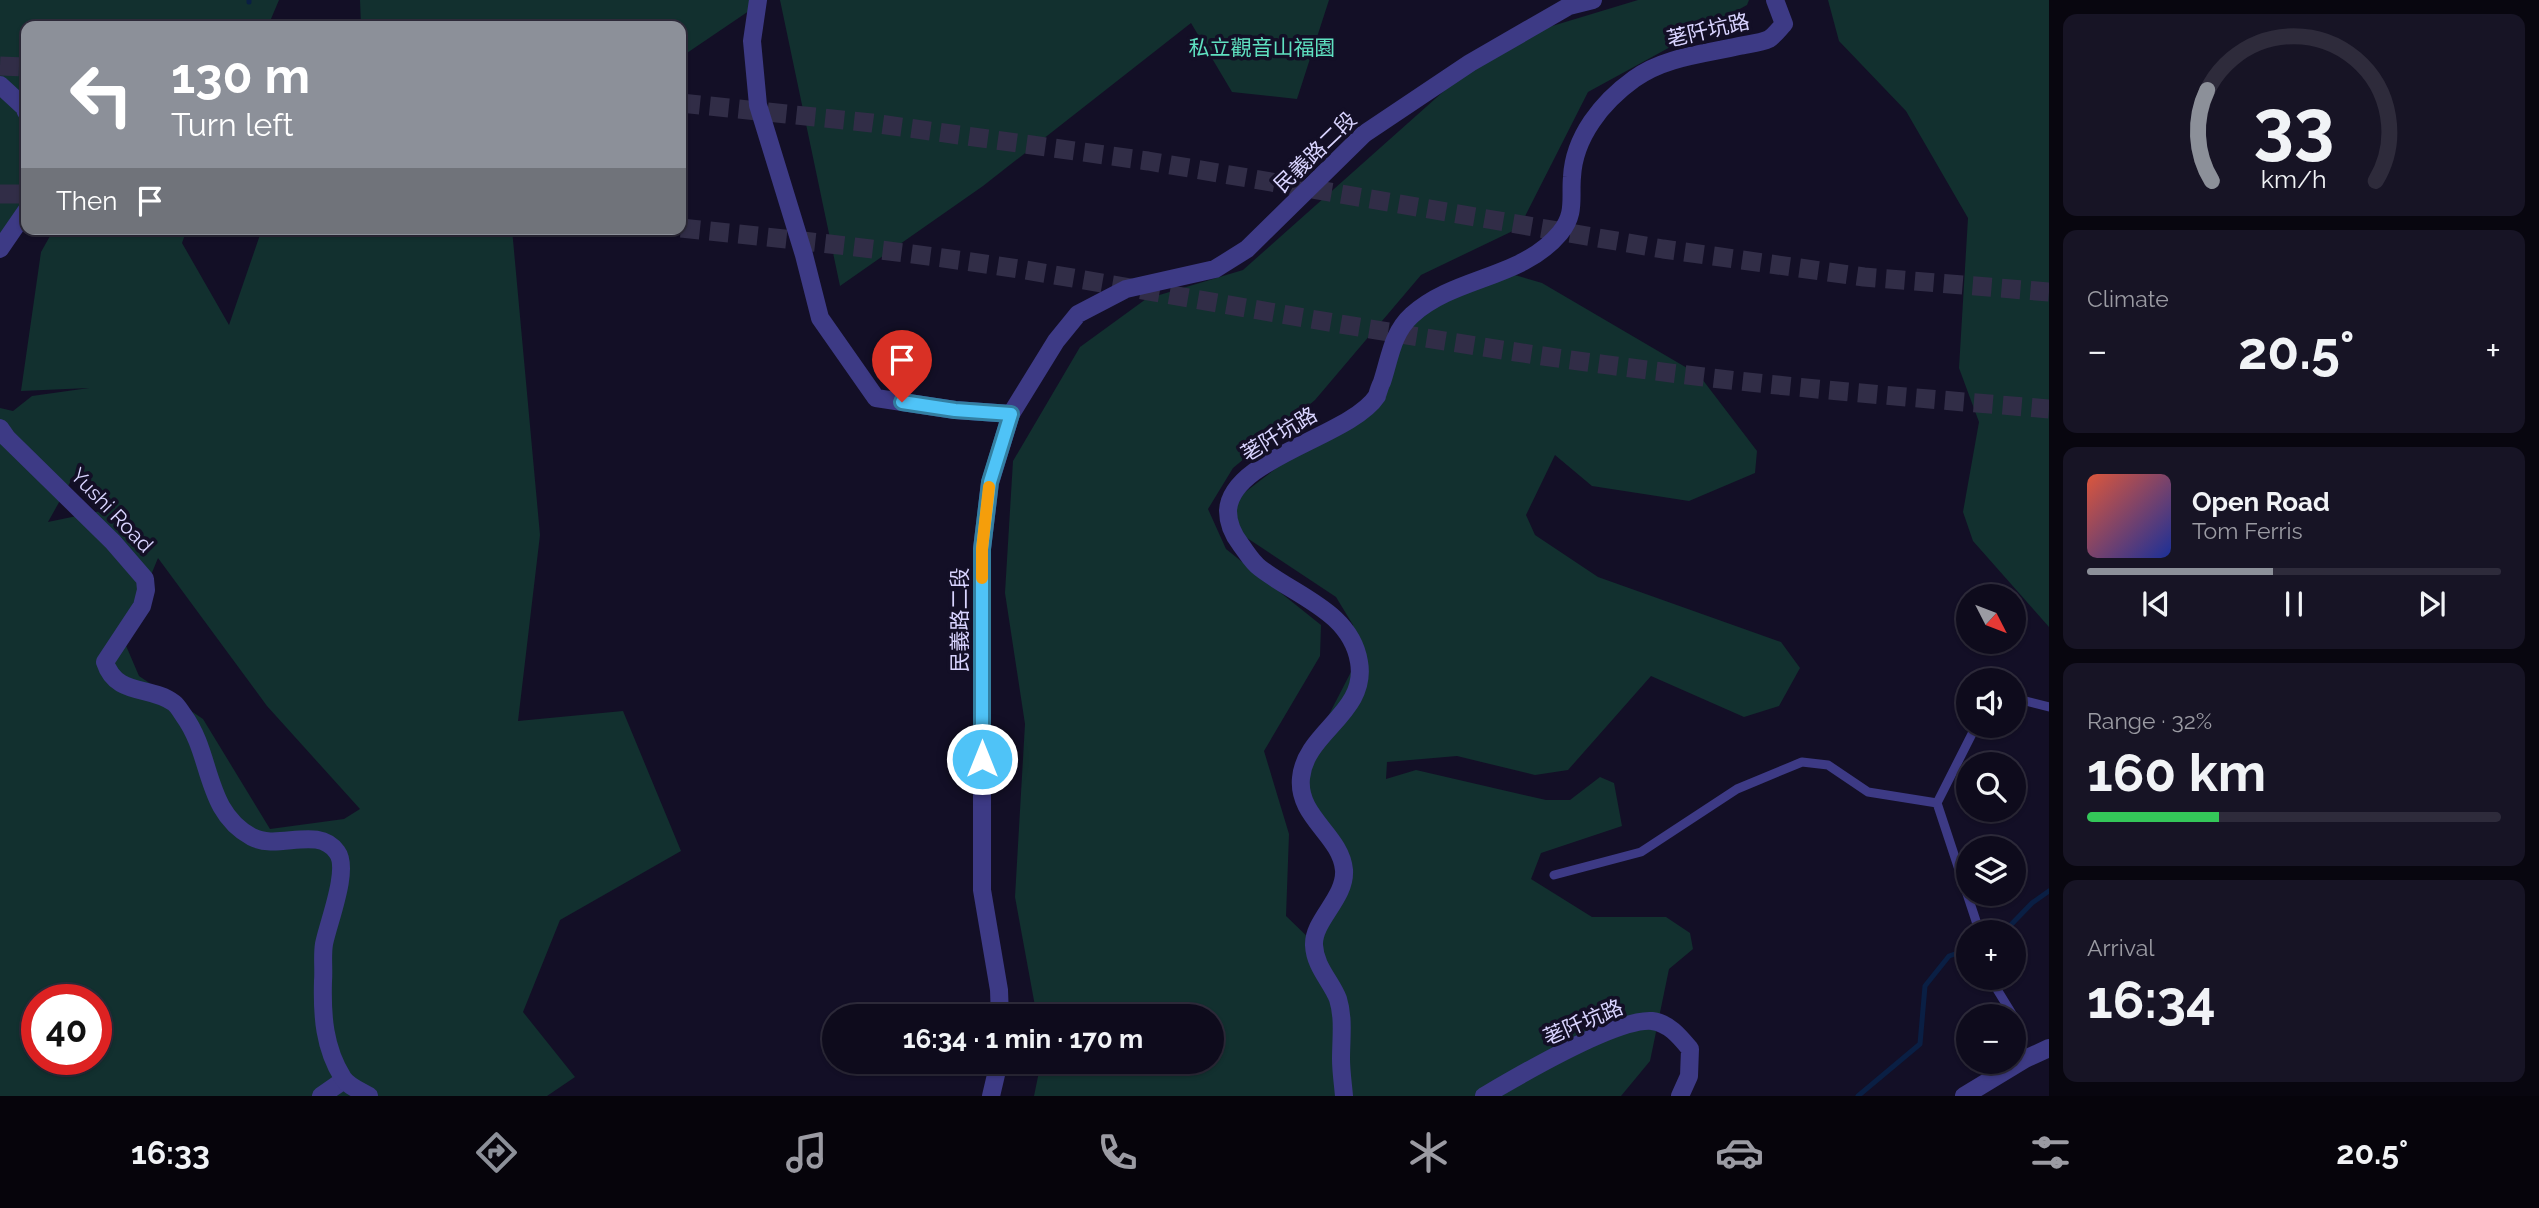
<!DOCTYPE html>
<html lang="en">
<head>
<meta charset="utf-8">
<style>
  body { margin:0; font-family:Raleway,"Noto Sans TC",sans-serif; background:#171425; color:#f1f3f6; height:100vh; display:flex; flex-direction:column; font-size:26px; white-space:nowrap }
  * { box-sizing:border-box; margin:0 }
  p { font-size:23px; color:#9b9ba3 }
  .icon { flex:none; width:38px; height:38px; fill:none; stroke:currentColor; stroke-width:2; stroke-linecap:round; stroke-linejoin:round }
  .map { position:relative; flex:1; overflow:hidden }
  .side { display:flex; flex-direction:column; gap:14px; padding:14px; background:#08060f; width:490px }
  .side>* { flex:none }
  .guide { position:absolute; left:21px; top:21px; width:665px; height:214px; border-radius:14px; box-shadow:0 2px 5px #0004,0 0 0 2px #2e2b3b; background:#8c9099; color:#fff; overflow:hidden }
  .needle { width:46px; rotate:132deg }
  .tools { position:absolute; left:1956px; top:584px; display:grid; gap:14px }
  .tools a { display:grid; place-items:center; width:70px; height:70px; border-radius:50%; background:#0e0b1c; box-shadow:0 2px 5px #0004,0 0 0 2px #2e2b3b; font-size:35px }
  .speed { position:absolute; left:21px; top:984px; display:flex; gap:14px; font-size:35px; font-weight:700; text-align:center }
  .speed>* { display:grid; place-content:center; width:91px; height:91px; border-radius:50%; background:#0e0b1c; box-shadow:0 2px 5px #0004,0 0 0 2px #2e2b3b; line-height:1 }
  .speed .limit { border:10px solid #d22; background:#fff; color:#111 }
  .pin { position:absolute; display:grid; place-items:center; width:60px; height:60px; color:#fff; margin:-72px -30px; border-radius:50% 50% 50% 0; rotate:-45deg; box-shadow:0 0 7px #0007 }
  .pin .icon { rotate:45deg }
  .me { position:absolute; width:77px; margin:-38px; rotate:0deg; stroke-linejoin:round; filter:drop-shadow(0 0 5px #0008) }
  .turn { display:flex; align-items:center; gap:24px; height:147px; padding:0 35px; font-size:32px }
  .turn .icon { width:91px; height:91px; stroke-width:2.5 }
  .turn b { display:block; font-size:49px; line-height:60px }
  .then { display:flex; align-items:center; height:66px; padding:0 35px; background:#0003; gap:14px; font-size:26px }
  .big { font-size:52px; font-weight:700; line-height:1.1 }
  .side .card { flex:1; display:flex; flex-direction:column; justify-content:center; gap:10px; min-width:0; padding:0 24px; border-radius:14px; background:#171425 }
  .side .dial { align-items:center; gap:0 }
  .dial svg { height:182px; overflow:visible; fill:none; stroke:#2e2b3b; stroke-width:7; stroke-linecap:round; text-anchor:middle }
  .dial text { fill:#f1f3f6; stroke:none }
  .song { display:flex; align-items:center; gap:21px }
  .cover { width:84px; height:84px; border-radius:10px; background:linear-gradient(135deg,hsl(10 70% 55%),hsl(230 70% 35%)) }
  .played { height:7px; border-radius:4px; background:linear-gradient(90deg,#8c9099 45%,#2e2b3b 45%) }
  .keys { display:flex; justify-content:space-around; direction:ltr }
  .heat { display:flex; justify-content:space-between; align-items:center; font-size:38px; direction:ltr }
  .charge { height:10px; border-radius:5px; background:linear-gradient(90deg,#34c759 32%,#2e2b3b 0) }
  .trip { position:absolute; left:822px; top:1004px; width:402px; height:70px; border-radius:35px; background:#0e0b1c; box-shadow:0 2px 5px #0004,0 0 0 2px #2e2b3b; font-weight:700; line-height:70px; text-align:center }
  .tab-bar { display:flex; height:112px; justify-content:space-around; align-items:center; background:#06040b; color:#9b9ba3 }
  .tab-bar .icon { width:49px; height:49px }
  .tab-bar .current { color:#8c9099 }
  .tab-bar b { font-size:32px; color:#f1f3f6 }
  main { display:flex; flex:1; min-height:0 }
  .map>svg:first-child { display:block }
  .green { fill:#12302f; fill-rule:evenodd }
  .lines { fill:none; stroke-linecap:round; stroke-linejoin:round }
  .stream { stroke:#0a1f44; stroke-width:5 }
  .trunk-tunnel { stroke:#312d47; stroke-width:19; stroke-dasharray:19 10; stroke-linecap:butt }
  .service { stroke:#3d3a85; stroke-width:9 }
  .minor { stroke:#3d3a85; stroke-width:18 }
  .tertiary { stroke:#3d3a85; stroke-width:18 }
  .route-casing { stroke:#337fa1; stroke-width:18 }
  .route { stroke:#4fc3f7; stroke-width:12 }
  .slow { stroke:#f59e0b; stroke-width:12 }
  .labels { text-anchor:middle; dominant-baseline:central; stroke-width:7; stroke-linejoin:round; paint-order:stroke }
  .street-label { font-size:21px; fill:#d9d4ff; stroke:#130f26 }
  .park-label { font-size:21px; fill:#5fe0c0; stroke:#130f26 }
</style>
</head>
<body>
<main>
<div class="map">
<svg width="2049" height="1096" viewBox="0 0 2049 1096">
  <rect width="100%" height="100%" fill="#130f26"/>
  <path class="green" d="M0,0H279L268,26H26V207L0,240Z
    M360,0H765L681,57V26H361Z
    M780,0H1329L1297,99L1232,92L1191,23L983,186L840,286Z
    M1638,0H1749L1747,5L1588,92L1519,228L1421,275L1315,400L1233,468L1208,509L1226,549L1321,625L1320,656L1264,751L1289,834L1286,916L1316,945L1343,853L1306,798L1304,763L1352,670L1353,625L1336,597L1232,528L1236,499L1372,395L1398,330L1491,268L1542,283L1699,375L1757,451L1755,473L1689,501L1592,486L1555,455L1526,515L1535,535L1598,577L1781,642L1800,668L1779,706L1744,717L1651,676L1568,770L1535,775L1457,756L1387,762L1386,779L1416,770L1546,800H1570L1600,777L1614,783L1622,826L1541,853L1531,879L1592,917H1666L1690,933L1693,949L1669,969L1650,1061L1621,1096H1034L1041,1062H1213V1017H1037L1015,897L1025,724L1005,593L1013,461L1080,347L1146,299L1243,270L1472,66L1529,33Z
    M1828,0H2049V627L1973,541L1963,512L1979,422L1959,368L1968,218L1906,111L1839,41Z
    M54,229H187L182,243L229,325L262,229H512L540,535L518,721L623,711L681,851L560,920L523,1012L575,1077L547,1096H0V408L13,411L32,396L89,388L21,391L41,252ZM72,479L115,507V508L48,522ZM158,558L267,706L360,809L344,819L270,829L203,719L139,676L124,641ZM37,999H96V1059H37Z"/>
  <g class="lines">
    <path class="stream" d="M249,0V2
      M2003,933L2032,903L2049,891
      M1858,1096L1920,1044L1925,986L1949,956L1964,951"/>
    <path class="trunk-tunnel" d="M0,66L26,67
      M681,103L872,123L1148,161L1663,249L1864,277L2049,292
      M0,194H26
      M681,228C796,240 911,252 1025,270C1235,305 1444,345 1655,371C1786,388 1918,398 2049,409"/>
    <path class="service" d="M2014,698L2049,707
      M1937,803L1977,924V933
      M1554,875L1641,852L1737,789L1802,762L1828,765L1868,792L1937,803L1976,726
      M1990,978L2014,1017
      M2014,1018L2025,1059"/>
    <path class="minor" d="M758,0L752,41L758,105L804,255L820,318L876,398L955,410L1011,414
      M321,1096L344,1080"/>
    <path class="tertiary" d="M0,85L24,107L26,112
      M0,249L26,211
      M0,428L7,438L113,542L145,579L146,590L142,606L105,662C116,697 151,685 174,703C178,706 181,712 184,716C213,756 204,811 252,837C278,851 318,825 337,852C350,869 328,923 324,944C322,956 324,969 323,981C322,1015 324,1048 343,1078C348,1086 361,1091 369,1096
      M1000,1017L999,990L982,890V549L990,483L1011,414L1056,341L1078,314L1126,289L1215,269L1247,249L1364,134L1470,63L1569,6L1593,0
      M991,1096L999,1062
      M1344,1096C1343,1084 1341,1071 1341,1059C1341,1039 1344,1018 1338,999C1331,981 1315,967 1314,945C1313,920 1346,898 1344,870C1341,835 1297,817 1301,778C1305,732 1368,713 1359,662C1351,612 1296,596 1260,568C1252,562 1247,553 1241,545C1234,536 1228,524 1228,511C1230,458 1350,437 1377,396C1377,395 1381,383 1382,382C1390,358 1392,333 1412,315C1455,276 1522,279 1560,233C1576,214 1570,198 1572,177C1574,137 1602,102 1634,79C1664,57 1704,54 1739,46C1748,44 1761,43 1769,39C1774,36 1780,28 1784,24L1775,0
      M1484,1096C1518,1076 1616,1018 1652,1021C1669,1023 1680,1037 1690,1049L1689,1076L1680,1096
      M1964,1096L2025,1059L2049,1048"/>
  </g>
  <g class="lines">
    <defs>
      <path id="route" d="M902,402L955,410L1011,414L990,482L982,549V759"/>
    </defs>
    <use href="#route" class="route-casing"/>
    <use href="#route" class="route"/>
    <path class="slow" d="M982,578V549L989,487"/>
  </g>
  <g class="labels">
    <g class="street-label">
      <text transform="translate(1708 30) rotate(-13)">荖阡坑路</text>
      <text transform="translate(1315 152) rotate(-44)">民義路二段</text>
      <text transform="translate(1279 434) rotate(-31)">荖阡坑路</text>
      <text transform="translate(112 510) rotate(46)">Yushi Road</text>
      <text transform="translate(959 620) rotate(-90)">民義路二段</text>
      <text transform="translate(1583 1022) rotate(-23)">荖阡坑路</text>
    </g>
    <g class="park-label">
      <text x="1262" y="47">私立觀音山福園</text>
    </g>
  </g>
</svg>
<div class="tools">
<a><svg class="needle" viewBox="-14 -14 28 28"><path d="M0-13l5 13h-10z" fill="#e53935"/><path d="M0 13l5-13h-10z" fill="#9b9ba3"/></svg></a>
<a><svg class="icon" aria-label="sound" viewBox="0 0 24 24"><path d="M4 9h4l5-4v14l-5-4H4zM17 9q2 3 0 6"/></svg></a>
<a><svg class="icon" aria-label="search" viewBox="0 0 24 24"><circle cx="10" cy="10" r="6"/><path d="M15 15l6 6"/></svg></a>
<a><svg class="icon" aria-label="layers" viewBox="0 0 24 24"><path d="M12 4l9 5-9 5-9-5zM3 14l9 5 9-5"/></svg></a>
<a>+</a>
<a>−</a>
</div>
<div class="speed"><div class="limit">40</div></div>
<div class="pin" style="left:902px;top:402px;background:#d93025"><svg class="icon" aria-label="arrive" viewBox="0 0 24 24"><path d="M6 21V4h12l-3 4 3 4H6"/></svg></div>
<svg class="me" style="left:982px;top:759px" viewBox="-20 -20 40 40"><circle r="17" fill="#4fc3f7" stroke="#fff" stroke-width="3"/><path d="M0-11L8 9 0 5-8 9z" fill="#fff"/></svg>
<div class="trip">16:34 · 1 min · 170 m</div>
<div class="guide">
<div class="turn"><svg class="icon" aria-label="left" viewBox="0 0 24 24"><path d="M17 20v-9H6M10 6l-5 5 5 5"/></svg><div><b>130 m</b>Turn left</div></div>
<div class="then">Then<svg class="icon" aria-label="arrive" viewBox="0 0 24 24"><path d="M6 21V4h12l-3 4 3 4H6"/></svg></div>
</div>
</div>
<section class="side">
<div class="card dial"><svg viewBox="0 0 100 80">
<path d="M14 69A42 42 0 1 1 86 69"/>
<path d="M14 69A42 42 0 0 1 12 29" stroke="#8c9099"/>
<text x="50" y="56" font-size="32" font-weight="700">33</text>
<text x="50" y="72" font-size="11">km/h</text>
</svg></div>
<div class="card"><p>Climate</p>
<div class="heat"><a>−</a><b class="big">20.5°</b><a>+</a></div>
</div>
<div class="card">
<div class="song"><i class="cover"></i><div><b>Open Road</b><p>Tom Ferris</p></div></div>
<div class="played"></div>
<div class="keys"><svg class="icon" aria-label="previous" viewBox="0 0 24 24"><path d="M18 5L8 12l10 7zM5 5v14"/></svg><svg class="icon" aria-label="pause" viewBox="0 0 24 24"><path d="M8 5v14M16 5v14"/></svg><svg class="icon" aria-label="next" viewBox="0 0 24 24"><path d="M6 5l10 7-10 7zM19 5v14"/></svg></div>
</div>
<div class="card"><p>Range · 32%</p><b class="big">160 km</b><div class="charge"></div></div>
<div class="card"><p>Arrival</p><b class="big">16:34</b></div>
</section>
</main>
<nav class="tab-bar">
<b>16:33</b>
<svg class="icon current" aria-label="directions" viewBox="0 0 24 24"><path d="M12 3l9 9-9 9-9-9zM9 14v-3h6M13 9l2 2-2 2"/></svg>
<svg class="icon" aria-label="music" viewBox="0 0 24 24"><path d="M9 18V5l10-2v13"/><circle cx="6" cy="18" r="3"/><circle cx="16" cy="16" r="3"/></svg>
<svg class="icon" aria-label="phone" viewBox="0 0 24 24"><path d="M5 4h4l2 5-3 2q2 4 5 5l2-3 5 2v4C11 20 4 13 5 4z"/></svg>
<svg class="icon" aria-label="climate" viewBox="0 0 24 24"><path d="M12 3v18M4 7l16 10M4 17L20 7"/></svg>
<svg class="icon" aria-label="car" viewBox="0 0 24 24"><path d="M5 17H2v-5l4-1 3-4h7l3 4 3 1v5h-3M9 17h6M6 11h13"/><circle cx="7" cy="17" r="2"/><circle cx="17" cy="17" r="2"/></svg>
<svg class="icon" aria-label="filters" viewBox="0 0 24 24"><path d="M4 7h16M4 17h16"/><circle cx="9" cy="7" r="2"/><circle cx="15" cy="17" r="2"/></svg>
<b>20.5°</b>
</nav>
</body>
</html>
